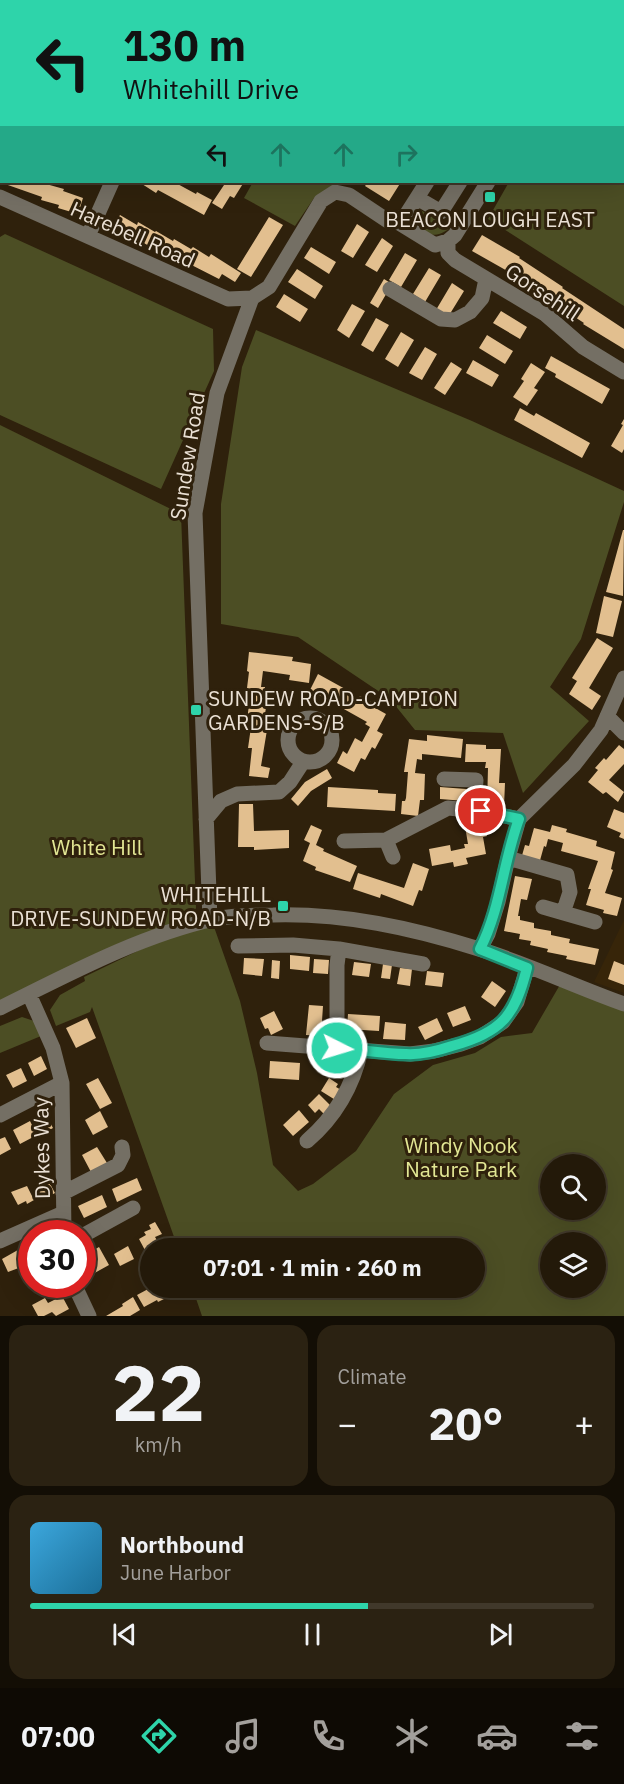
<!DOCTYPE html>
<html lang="en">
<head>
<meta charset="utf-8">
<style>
  body { margin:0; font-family:"IBM Plex Sans",sans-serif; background:#2b2212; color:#f1f3f6; height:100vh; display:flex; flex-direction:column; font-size:22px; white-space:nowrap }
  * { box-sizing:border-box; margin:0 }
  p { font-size:20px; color:#a3a09c }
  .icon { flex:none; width:33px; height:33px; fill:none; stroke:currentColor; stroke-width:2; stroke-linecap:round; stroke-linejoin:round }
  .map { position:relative; height:1316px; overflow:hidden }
  .details { display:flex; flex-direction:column; gap:9px; padding:9px; background:#130e05; flex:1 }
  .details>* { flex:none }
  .top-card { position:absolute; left:0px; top:0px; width:624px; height:183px; box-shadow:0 6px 24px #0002,0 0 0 2px #40382a; background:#2ed4aa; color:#111; overflow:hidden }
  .fabs { position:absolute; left:540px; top:1154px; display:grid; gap:12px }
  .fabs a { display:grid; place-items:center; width:66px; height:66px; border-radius:50%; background:#231909; box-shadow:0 6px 24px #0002,0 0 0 2px #40382a; font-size:30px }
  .speed { position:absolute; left:18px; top:1220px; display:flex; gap:12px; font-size:30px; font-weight:700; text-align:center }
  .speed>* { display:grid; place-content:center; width:78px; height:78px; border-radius:50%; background:#231909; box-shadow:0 6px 24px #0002,0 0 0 2px #40382a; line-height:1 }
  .speed .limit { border:9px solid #d22; background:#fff; color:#111 }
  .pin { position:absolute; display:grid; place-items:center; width:51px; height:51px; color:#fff; margin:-26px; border:3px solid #fff; border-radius:50%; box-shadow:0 2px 6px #0007 }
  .me { position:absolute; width:66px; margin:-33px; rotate:95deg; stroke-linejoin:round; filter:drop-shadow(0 0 4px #0008) }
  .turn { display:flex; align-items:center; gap:21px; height:126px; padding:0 24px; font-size:27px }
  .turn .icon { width:78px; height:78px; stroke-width:2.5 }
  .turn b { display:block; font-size:42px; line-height:51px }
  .lanes { display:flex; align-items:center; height:57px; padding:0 24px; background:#0003; justify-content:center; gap:30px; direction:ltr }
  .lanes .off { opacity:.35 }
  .big { font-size:45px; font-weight:700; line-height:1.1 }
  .details .widget { flex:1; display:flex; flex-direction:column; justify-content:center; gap:9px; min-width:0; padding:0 21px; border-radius:18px; background:#2b2212 }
  .details .dial { align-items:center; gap:0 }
  .dial b { font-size:78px; line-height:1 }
  .song { display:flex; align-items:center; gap:18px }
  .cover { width:72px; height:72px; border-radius:9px; background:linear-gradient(135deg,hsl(200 70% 55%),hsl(200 70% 35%)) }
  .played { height:6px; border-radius:3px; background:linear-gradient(90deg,#2ed4aa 60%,#40382a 60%) }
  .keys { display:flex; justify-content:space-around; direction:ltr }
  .heat { display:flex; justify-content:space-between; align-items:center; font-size:33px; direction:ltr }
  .details .tiles { flex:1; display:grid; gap:9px; grid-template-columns:1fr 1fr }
  .widget:last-child { grid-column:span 2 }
  .trip { position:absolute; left:140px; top:1238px; width:345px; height:60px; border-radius:30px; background:#231909; box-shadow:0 6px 24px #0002,0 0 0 2px #40382a; font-weight:700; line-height:60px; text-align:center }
  .dock { display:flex; height:96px; justify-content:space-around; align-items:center; background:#0e0a04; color:#a3a09c }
  .dock .icon { width:42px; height:42px }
  .dock .selected { color:#2ed4aa }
  .dock b { font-size:27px; color:#f1f3f6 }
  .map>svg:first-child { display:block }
  .built { fill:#372509 }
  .green { fill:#4c4e24; fill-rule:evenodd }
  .building { fill:#e2bf8f }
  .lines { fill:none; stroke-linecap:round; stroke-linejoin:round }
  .minor { stroke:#746f64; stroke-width:15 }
  .route-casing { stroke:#1e8a6e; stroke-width:15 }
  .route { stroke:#2ed4aa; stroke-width:10 }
  .poi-dot { fill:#2ed4aa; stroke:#2f210c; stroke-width:2 }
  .labels { text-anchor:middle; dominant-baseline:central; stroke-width:6; stroke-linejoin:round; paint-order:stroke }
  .poi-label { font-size:21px; fill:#eae0d4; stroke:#2f210c }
  .street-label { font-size:21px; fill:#eae0d4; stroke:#2f210c }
  .park-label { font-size:21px; fill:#e3e794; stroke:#2f210c }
</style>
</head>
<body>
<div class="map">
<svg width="624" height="1316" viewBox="0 0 624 1316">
  <rect width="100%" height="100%" fill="#2f210c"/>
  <path class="built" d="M624,920V993L594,982Z"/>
  <path class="green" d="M0,0H116L2,2L1,136Z
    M623,131L624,132V306L488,219L509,182H622Z
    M253,182H339L314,198L295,226L244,198Z
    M419,209L450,228C431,243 414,232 419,209Z
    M5,234L213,329L214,371L161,489L0,415V237Z
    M256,330L472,421L624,491V502L581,639L550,687L589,721L523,793L503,733L415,730L390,699L298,637L221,624V504L242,367Z
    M0,425L181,514L196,908L189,919L0,1001Z
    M213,924L240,1001L257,1073L273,1165L298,1191L313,1184L356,1151L394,1094L433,1065L475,1053L501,1037L532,1033L561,983L624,1010V1316H202L192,1287H474V1248H178L92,1007L90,1012L56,1026L50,1010L60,995L85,981L84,977L150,945ZM550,1164H596V1209H550ZM550,1242H596V1287H550Z
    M22,1017L34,1021L41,1036L0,1053V1026Z"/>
  <path class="building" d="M5,182H46V184L64,189L63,191L83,198L78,214L58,208L59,205L41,200L42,197L5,184Z
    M144,182H174L196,194L197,192L212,200L204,215L158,190L156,193L142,184Z
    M226,182H244L234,198L230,196L222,209L212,203Z
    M368,182H401L389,201L365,186Z
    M120,215L137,225L138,222L155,232L156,231L173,241L174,239L191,249L193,247L209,257L211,254L241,273L235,282L222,274L219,279L166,252L165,254L130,236L128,238L112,229Z
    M269,217L283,225L251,277L237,269Z
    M357,224L369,232L353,258L341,251Z
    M482,235L520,257L519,258L563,287L562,288L624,329V349L583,324L584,323L524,284L525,282L511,273L472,251Z
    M382,238L393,246L377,272L365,265Z
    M311,247L336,262L329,274L304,258Z
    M405,253L417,260L401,287L389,280Z
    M429,268L441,275L425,302L413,294Z
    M297,269L323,286L315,299L288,282Z
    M384,279L392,284L378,308L370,303Z
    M452,283L464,291L448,317L436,310Z
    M284,294L308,309L300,322L276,307Z
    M352,304L365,311L349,338L337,330Z
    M501,311L527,327L520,339L493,323Z
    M376,318L389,325L373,352L361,345Z
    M401,332L414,340L398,367L385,359Z
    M487,335L513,351L505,364L479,348Z
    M425,347L437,354L422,380L409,373Z
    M551,356L610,389L602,404L555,377L556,374L545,368Z
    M473,360L499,375L492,387L466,373Z
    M451,362L462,369L445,395L434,388Z
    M531,363L545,372L534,388L538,390L527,406L513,397L524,381L521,379Z
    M520,408L534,416L536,413L590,443L582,458L514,420Z
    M624,419V449L622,453L611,446L623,425L621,424Z
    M623,530H624L623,596L606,592Z
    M604,596L622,601L613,637L596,633Z
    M597,638L613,648L589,688L601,696L592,710L569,694L577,681L572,678Z
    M249,652L293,657L292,661L311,664L309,683L289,680L290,675L263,671L261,687H265L262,707H266L263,729L267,730L261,766L270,768L268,778L249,776L252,748H248L251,727H246L249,705L245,704L249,672L247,671Z
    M318,674L347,690L346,692L358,698L360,696L371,702L370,705L386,714L377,731L383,734L375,749L372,747L365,760L361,758L354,772L337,763L343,751L347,754L355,738L362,742L370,727L365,724L367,722L310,690Z
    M427,735L463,739L461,758L422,754V760L417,759L415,773L425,774L424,800H420L418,816L401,814L402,801H405L406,798L408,772H404L409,739L427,741Z
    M466,744L486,745V749H501L499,783H505L504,806L487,805L488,768H485L486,762H465Z
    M619,745L624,749V764L609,780L624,792L618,802L606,792L603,794L588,782L598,770L595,768L604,758L606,760Z
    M327,769L332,778L311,791L298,806L291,799L305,782Z
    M328,787L378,790V793L396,794L395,811L327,807Z
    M440,787L466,789L465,801L440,799Z
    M239,804H253L254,831L289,830V848L254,850V847H238Z
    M614,809L624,813V839L619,837L621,833L607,827Z
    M485,823L487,836L483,837L486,854L466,858L468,864L454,867L453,862L432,866L429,849L450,845L451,851L465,848L464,844H468L465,826Z
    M311,825L322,830L316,845L324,849L323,851L357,866L350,882L315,870L316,867L303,861L310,843L304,840Z
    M552,825L567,829L566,832L597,841L596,846L615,852L611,869L613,870L605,893L622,898L617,916L603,913L604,910L586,905L591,889H588L598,861L561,851L563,843L548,839L546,847L544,846L539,864L521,859L525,845L529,846L534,828L550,832Z
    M413,863L429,869L422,891L419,890L413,906L381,894L380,898L353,889L358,873L404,888Z
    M515,876L532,879L527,900L521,899L518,916H520V920L534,923V928L551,931V935L570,939L569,943L599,949L595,965L566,959L567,956L547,952L548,949L530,945L531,941L519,939L520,934L504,931Z
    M290,955L310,957L309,971L290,969Z
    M244,958L264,959L262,976L243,974Z
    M314,959L329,960L328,974L313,973Z
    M272,960L280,961L279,979L271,978Z
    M614,961L624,965V985L608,979Z
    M354,962L371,964L369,977L352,975Z
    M383,964L392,965L390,979L381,978Z
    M400,968L412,969L410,986L397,984Z
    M427,971L444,973L442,987L425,985Z
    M492,981L506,991L495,1007L481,997Z
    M309,1005L323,1006L321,1036L306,1035Z
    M465,1006L471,1020L453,1027L447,1013Z
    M274,1011L283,1029L271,1035L268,1028L265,1029L260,1018Z
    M348,1014L380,1016L379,1031L347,1029Z
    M87,1018L96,1038L76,1048L66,1028Z
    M437,1018L443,1031L425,1040L418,1027Z
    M385,1022L406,1024L405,1040L383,1039Z
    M41,1056L47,1069L34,1076L28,1063Z
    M331,1057L350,1058L349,1072L343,1071V1074L332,1073Z
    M270,1061L300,1063L299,1080L269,1078Z
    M21,1068L27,1081L13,1088L6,1075Z
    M98,1078L112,1103L100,1109L86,1084Z
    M329,1078L338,1084L336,1087L343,1091L337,1101L321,1091Z
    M319,1094L331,1106L324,1114L319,1109L315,1113L308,1105Z
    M299,1110L309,1122L293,1136L283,1125Z
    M100,1111L108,1127L93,1135L85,1120Z
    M45,1113L53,1128L44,1133L36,1118Z
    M30,1121L37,1135L20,1144L13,1130Z
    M5,1137L11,1149L0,1155V1139Z
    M97,1147L107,1163L91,1172L82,1155Z
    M137,1178L142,1190L117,1202L112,1189Z
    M48,1180L55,1193L42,1200L35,1187Z
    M27,1186L34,1200L27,1204L26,1201L18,1205L11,1192Z
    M102,1195L107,1207L84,1218L78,1206Z
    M155,1222L162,1234L155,1237L158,1242L152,1246L153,1248H150V1252L147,1254L139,1239L146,1235L144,1232L151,1229L149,1225Z
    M32,1242V1263L8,1272L2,1259Z
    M128,1246L134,1259L120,1266L114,1254Z
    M99,1247L109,1265L91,1275L82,1257Z
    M156,1287H162L168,1297L158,1302L157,1300L144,1307L137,1295L150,1288L151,1290Z
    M62,1296L69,1309L56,1316L52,1312L44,1316H38L32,1305L45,1298L48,1303Z
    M133,1297L140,1310L130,1316H106L123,1306L122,1304Z"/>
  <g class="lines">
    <path class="minor" d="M280,0L282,2
      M581,0L584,2
      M532,2L533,0
      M622,13L624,14
      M0,197L228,299L252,298L269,287L321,201L335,192L349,195L388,221H396L406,215L427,182
      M417,198L441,212L460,182
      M396,221L435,245L448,241L455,235L488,182
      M88,236L112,182
      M448,241V253L455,260L545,314L583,347L624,372
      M390,289L441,319L455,320L470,312L482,298L486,279
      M607,716L624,733
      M288 740a22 22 0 1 1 44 0a22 22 0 1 1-44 0Z
      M444,779L476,780L474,810
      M206,819L221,801L237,794L279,792L290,782L303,762
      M386,840L448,808L481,811L519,819
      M344,841L386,840L393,857
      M508,858L567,875L570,892L563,913
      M543,907L595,922
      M210,920L195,513L217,393L252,298
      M238,946L293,945L339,949L423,964
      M480,949L488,934L498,902L508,858L519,819L574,765L601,730L624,678
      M29,994L53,1048L62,1083L64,1233
      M0,1008C69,974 139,936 214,919C234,915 254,915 273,915C344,913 412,928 479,949C528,964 576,987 624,1004
      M267,1043L410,1054L434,1051L461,1044L480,1037L503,1022L517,1002L527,968
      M337,1048V965L339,949
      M0,1115L62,1083
      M307,1141C335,1117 353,1086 361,1050
      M63,1193L118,1165L123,1155L122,1147
      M82,1236L133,1208
      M0,1241L63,1213
      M74,1284L89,1316"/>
  </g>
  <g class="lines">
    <defs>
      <path id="route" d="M337,1048C360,1049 383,1054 406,1054C422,1055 437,1051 452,1046C501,1033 515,1016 527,968L480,949C501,908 503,862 519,819L481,811"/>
    </defs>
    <use href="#route" class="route-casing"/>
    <use href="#route" class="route"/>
  </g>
  <g class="poi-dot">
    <rect x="484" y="191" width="12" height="12" rx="3"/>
    <rect x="190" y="704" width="12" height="12" rx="3"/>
    <rect x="277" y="900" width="12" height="12" rx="3"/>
  </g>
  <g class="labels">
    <g class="poi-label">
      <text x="490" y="219">BEACON LOUGH EAST</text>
      <text x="208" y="698" text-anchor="start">SUNDEW ROAD-CAMPION<tspan x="208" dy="24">GARDENS-S/B</tspan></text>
      <text x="271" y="894" text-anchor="end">WHITEHILL<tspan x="271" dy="24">DRIVE-SUNDEW ROAD-N/B</tspan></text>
    </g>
    <g class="street-label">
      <text transform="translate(133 234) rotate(24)">Harebell Road</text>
      <text transform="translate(543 292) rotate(34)">Gorsehill</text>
      <text transform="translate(187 456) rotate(-81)">Sundew Road</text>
      <text transform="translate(41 1148) rotate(-91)">Dykes Way</text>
    </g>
    <g class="park-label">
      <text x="97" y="847">White Hill</text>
      <text x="461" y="1145">Windy Nook<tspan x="461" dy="24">Nature Park</tspan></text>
    </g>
  </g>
</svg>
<div class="fabs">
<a><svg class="icon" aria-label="search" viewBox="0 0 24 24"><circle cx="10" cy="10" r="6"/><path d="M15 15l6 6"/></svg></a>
<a><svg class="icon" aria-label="layers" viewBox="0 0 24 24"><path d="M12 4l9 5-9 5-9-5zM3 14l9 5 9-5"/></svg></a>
</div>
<div class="speed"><div class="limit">30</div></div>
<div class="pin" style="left:481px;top:811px;background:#d93025"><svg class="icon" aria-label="arrive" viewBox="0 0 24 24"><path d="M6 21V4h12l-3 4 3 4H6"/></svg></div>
<svg class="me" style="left:337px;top:1048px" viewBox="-20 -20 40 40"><circle r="17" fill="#2ed4aa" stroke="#fff" stroke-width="3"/><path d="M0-11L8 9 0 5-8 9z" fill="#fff"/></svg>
<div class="trip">07:01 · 1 min · 260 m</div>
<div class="top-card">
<div class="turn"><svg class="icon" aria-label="left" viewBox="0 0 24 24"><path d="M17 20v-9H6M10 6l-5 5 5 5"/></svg><div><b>130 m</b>Whitehill Drive</div></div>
<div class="lanes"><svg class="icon" aria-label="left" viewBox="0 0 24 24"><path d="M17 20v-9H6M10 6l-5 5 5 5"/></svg><svg class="icon off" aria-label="ahead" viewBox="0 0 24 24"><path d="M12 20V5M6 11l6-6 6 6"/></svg><svg class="icon off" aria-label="ahead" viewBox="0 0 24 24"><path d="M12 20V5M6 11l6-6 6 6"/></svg><svg class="icon off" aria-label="right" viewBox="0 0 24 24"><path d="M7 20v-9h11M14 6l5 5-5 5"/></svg></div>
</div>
</div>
<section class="details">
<div class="tiles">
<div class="widget dial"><b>22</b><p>km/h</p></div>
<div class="widget"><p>Climate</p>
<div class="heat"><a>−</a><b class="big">20°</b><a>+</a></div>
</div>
<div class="widget">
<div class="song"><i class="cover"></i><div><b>Northbound</b><p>June Harbor</p></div></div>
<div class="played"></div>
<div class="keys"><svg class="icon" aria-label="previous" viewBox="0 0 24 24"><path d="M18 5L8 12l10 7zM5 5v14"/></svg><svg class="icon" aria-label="pause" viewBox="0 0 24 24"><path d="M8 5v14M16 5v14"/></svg><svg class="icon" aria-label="next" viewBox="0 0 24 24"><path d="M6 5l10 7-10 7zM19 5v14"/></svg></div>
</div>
</div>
</section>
<nav class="dock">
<b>07:00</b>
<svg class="icon selected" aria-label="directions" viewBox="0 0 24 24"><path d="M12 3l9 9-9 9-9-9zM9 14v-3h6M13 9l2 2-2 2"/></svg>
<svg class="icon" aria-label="music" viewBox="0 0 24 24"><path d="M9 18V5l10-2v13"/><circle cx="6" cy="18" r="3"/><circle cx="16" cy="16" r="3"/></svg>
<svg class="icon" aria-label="phone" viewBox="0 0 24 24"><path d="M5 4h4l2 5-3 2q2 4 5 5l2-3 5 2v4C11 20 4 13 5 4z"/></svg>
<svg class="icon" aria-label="climate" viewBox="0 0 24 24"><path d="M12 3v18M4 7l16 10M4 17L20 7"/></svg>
<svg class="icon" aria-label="car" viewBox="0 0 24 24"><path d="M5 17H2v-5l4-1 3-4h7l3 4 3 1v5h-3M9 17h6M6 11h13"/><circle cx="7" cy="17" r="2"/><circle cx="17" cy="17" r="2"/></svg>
<svg class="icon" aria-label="filters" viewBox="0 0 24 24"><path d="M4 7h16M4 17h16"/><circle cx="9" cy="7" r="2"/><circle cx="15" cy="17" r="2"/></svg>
</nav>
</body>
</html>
